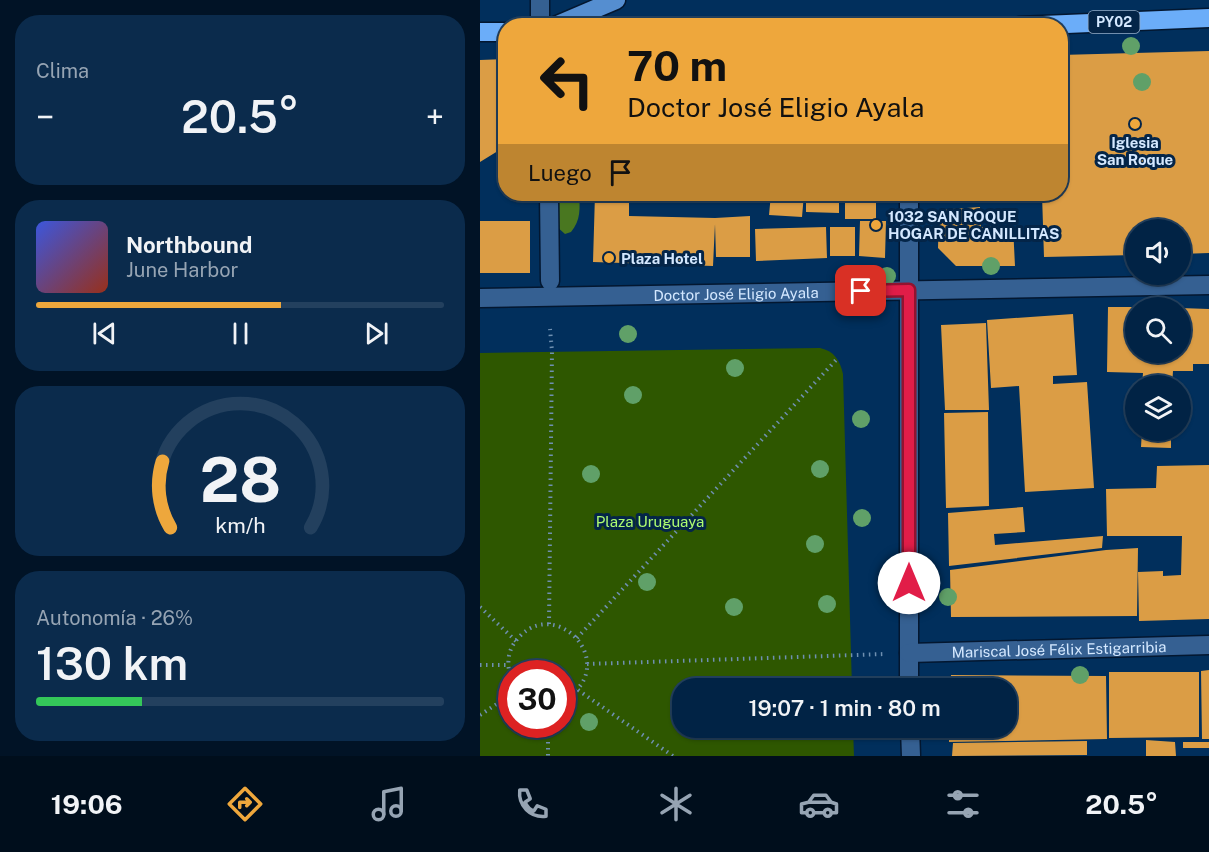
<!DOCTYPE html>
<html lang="es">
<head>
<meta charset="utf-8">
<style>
  body { margin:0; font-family:"Public Sans",sans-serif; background:#0b2b4c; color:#f1f3f6; height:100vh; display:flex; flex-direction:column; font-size:22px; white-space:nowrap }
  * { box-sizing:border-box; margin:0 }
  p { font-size:20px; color:#96a4b3 }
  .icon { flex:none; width:33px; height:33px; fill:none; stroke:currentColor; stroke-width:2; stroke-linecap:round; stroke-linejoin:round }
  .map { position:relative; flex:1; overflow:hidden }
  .sheet { display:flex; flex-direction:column; gap:15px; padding:15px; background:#011326; width:480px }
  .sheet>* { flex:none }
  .banner { position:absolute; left:18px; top:18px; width:570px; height:183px; border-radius:24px; box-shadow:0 2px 4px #0004,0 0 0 2px #23405e; background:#eea73c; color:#111; overflow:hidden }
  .controls { position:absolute; left:645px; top:219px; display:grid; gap:12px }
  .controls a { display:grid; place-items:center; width:66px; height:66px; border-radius:50%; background:#012345; box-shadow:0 2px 4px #0004,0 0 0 2px #23405e; font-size:30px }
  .speed { position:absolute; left:18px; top:660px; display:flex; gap:12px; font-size:30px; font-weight:700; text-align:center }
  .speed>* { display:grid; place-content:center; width:78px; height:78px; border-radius:50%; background:#012345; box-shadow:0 2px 4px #0004,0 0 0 2px #23405e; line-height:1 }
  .speed .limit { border:9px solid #d22; background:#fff; color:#111 }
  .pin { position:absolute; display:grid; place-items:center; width:51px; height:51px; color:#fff; margin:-26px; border-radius:12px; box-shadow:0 3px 9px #0006 }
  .me { position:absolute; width:66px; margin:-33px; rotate:0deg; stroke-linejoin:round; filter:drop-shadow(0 0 4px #0008) }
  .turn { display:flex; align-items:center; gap:21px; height:126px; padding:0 30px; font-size:27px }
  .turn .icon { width:78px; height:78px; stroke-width:2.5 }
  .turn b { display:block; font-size:42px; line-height:51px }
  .then { display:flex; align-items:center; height:57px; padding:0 30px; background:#0003; gap:12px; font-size:22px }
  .big { font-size:45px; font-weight:600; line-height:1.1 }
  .sheet .tile { flex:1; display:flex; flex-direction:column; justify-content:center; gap:9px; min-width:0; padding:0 21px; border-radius:24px; background:#0b2b4c }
  .sheet .dial { align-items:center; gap:0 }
  .dial svg { height:156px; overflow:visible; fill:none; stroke:#23405e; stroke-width:7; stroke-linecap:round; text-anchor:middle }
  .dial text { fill:#f1f3f6; stroke:none }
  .song { display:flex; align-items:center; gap:18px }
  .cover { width:72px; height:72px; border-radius:9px; background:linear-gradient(135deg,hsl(230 70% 55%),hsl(10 70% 35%)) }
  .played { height:6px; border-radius:3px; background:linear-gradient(90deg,#eea73c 60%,#23405e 60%) }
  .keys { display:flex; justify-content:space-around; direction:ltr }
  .heat { display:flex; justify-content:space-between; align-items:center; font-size:33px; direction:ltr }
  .charge { height:9px; border-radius:4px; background:linear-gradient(90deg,#34c759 26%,#23405e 0) }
  .trip { position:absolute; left:192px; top:678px; width:345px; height:60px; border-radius:24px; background:#012345; box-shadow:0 2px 4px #0004,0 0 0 2px #23405e; font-weight:600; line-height:60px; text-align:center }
  .dock { display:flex; height:96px; justify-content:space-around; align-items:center; background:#000e1c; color:#96a4b3 }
  .dock .icon { width:42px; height:42px }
  .dock .on { color:#eea73c }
  .dock b { font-size:27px; color:#f1f3f6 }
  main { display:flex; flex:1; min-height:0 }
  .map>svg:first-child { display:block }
  .green { fill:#2e5700; fill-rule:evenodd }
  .forest { fill:#497720 }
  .building { fill:#db9d45 }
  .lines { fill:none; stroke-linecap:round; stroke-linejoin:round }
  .minor-casing { stroke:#031730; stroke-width:21 }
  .major-casing { stroke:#031730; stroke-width:21 }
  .highway-casing { stroke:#031730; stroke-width:21 }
  .path { stroke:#6f90b1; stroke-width:4; stroke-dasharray:1.5 4.5; stroke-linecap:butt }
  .minor { stroke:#356092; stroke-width:18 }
  .major { stroke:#558ed0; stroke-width:18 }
  .highway { stroke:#6badf9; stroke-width:18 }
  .tree { fill:#60a068 }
  .route-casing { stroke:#92132f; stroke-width:15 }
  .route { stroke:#e11d48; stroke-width:10 }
  .poi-dot { fill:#eea73c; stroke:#042548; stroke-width:2 }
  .labels { text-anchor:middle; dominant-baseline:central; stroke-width:6; stroke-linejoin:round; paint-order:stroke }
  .shield { fill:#042548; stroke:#96aec8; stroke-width:1.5 }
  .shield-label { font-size:14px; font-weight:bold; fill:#d4e8ff }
  .poi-label { font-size:15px; font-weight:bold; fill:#d4e8ff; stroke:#042548; text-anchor:start }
  .street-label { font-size:15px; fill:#d4e8ff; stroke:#042548 }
  .park-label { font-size:15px; fill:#aefc71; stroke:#042548 }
</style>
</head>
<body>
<main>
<section class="sheet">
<div class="tile"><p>Clima</p>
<div class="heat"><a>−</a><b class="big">20.5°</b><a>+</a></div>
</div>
<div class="tile">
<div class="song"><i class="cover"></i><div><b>Northbound</b><p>June Harbor</p></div></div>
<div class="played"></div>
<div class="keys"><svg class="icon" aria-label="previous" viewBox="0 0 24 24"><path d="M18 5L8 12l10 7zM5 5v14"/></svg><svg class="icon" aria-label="pause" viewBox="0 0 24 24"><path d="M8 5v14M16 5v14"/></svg><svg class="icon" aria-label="next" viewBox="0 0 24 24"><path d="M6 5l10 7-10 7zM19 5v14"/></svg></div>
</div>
<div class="tile dial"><svg viewBox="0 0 100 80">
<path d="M14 69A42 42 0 1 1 86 69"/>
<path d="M14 69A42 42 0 0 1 10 35" stroke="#eea73c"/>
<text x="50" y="56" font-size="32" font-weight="700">28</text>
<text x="50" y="72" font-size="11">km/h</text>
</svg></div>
<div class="tile"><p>Autonomía · 26%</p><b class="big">130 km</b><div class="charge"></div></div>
</section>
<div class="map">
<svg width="729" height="756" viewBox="0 0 729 756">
  <rect width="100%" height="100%" fill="#012f5c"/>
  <path class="green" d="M340,348C354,351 360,360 363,374L372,688H202V728H373L374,756H0V353ZM32,674H82V724H32Z"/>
  <path class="forest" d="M69,194H99C100,208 101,220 91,232L85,234L76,226Z"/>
  <path class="building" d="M729,51V253L700,254V230H656V255L564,257L562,194H580V55Z
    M26,59V146L0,162V60Z
    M115,194H149V216L235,218L270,216V257H236L235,224L233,266L113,262Z
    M291,194H324L322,217L289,215Z
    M326,194H359V213L326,212Z
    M365,194H396V219H365Z
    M500,207L501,227L533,226L535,266H476L458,248L459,210Z
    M0,221H50V273H0Z
    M380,221H406L405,258L379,256Z
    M346,227L347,258L276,261L275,229Z
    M350,227H375V256H350Z
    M628,307H656V352H700V308L729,309V364H713V371H693L692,386H662L663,373L627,372Z
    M593,314L597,375L573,376V384L607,382L614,488L545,492L539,386L511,388L507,320Z
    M506,323L509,410H465L461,325Z
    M508,412L509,506L466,508L464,413Z
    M662,430H691V448L661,447Z
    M729,465V619L659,621L658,572L683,571V576L701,575L702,536H627L626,489L676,488L677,466Z
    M543,507L545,532L514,534L515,545L623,536L622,548L469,566L468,513Z
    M658,548L657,616L471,617L470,570L626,550Z
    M729,670V739H722L721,671Z
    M629,672H719V737L629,738Z
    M471,675L626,676L627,739L469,742V728H526V688H470Z
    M666,740L695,742L696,756H666Z
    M607,741V755L472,756L473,743Z
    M703,742H729V748H703Z"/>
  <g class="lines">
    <defs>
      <g id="minor">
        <path d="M60,0V26"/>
        <path d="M69,194L70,281"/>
        <path d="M429,194V688"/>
        <path id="s1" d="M0,298L729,285"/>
        <path id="s2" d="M429,653L729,645"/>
        <path d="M430,728L431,756"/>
      </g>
      <path id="major" d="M75,26L136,0"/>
      <path id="highway" d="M539,26L729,18
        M0,32H26"/>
    </defs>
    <use href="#minor" class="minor-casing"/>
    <use href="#major" class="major-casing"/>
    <use href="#highway" class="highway-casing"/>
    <path class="path" d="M0,607L36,641
      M69,624L72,351L70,329
      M97,638L357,359
      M107,664L406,654
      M0,665H28
      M32,680C27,669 27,655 33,645C70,587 147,665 82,701
      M98,690L193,756
      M0,715L32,694
      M68,724V756"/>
    <use href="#minor" class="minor"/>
    <use href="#major" class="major"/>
    <use href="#highway" class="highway"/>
  </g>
  <g class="tree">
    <circle cx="651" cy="46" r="9"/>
    <circle cx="662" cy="82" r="9"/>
    <circle cx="511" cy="266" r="9"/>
    <circle cx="407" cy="276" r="9"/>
    <circle cx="148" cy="334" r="9"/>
    <circle cx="255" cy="368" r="9"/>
    <circle cx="153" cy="395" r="9"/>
    <circle cx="381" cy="419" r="9"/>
    <circle cx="340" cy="469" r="9"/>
    <circle cx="111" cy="474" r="9"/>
    <circle cx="382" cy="518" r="9"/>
    <circle cx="335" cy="544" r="9"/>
    <circle cx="167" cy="582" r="9"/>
    <circle cx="468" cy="597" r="9"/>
    <circle cx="347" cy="604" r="9"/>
    <circle cx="254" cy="607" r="9"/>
    <circle cx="600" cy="675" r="9"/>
    <circle cx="109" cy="722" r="9"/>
  </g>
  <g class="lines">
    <defs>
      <path id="route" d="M381,291L429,290V583"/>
    </defs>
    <use href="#route" class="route-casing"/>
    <use href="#route" class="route"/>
  </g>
  <g class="poi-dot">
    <circle cx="655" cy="124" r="6"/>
    <circle cx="396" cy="225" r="6"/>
    <circle cx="129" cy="258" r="6"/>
  </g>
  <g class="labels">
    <rect class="shield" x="608.5" y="11" width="51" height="22" rx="4.5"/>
    <g class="shield-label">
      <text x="634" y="22">PY02</text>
    </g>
    <g class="poi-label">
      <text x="655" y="142" text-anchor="middle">Iglesia<tspan x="655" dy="17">San Roque</tspan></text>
      <text x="408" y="216">1032 SAN ROQUE<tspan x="408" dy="17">HOGAR DE CANILLITAS</tspan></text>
      <text x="141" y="258">Plaza Hotel</text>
    </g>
    <g class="street-label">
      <text stroke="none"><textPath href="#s1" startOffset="256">Doctor José Eligio Ayala</textPath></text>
      <text stroke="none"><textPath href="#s2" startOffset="150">Mariscal José Félix Estigarribia</textPath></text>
    </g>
    <g class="park-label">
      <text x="170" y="521">Plaza Uruguaya</text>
    </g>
  </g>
</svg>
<div class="controls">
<a><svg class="icon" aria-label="sound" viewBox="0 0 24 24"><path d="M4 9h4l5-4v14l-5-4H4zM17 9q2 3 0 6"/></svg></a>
<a><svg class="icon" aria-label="search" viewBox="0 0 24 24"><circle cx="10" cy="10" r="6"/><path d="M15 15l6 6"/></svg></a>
<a><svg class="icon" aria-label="layers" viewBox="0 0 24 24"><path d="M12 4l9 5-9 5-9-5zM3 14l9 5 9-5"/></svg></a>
</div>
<div class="speed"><div class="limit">30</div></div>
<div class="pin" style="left:381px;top:291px;background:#d93025"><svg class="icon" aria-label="arrive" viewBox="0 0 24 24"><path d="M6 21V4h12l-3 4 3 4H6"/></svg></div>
<svg class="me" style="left:429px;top:583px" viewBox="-20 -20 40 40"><circle r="19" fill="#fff"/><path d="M0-13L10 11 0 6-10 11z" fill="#e11d48"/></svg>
<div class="trip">19:07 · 1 min · 80 m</div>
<div class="banner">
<div class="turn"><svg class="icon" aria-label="left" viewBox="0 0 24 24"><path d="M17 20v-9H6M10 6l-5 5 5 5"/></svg><div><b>70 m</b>Doctor José Eligio Ayala</div></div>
<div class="then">Luego<svg class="icon" aria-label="arrive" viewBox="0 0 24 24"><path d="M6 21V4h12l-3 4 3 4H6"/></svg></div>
</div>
</div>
</main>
<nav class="dock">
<b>19:06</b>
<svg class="icon on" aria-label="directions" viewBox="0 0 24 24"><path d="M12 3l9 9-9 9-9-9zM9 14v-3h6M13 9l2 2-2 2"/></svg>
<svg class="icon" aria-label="music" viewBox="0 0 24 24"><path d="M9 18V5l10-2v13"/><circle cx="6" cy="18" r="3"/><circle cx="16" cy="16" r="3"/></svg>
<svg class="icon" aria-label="phone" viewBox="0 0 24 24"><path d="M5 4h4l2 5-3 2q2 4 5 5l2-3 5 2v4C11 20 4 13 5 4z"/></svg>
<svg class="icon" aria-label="climate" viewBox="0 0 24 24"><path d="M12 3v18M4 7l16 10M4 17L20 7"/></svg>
<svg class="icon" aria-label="car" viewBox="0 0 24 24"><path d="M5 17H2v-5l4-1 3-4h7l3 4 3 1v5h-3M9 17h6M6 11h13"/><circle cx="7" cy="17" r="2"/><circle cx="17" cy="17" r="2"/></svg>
<svg class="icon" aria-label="filters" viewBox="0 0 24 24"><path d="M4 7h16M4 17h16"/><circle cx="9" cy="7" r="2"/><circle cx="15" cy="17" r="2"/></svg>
<b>20.5°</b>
</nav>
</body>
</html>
